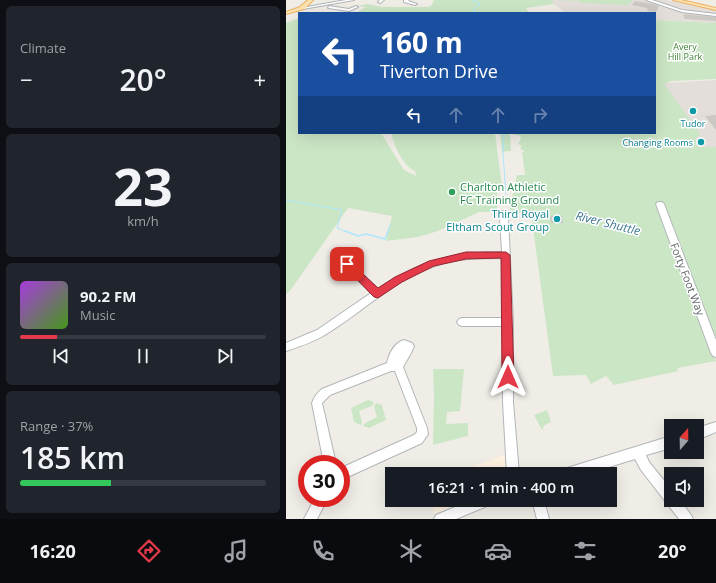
<!DOCTYPE html>
<html lang="en">
<head>
<meta charset="utf-8">
<style>
  body { margin:0; font-family:"Open Sans",sans-serif; background:#20242c; color:#f1f3f6; height:100vh; display:flex; flex-direction:column; font-size:15px; white-space:nowrap }
  * { box-sizing:border-box; margin:0 }
  p { font-size:13px; color:#9ea1a6 }
  .icon { flex:none; width:22px; height:22px; fill:none; stroke:currentColor; stroke-width:2; stroke-linecap:round; stroke-linejoin:round }
  .map { position:relative; flex:1; overflow:hidden }
  .side { display:flex; flex-direction:column; gap:6px; padding:6px; background:#0d0f14; width:286px }
  .side>* { flex:none }
  .hud { position:absolute; left:12px; top:12px; width:358px; height:122px; border-radius:0px; box-shadow:0 4px 16px #0002; background:#1a4fa0; color:#fff; overflow:hidden }
  .needle { width:26px; rotate:20deg }
  .buttons { position:absolute; left:378px; top:419px; display:grid; gap:8px }
  .buttons a { display:grid; place-items:center; width:40px; height:40px; border-radius:0px; background:#171b24; box-shadow:0 4px 16px #0002; font-size:20px }
  .speed { position:absolute; left:12px; top:455px; display:flex; gap:8px; font-size:20px; font-weight:700; text-align:center }
  .speed>* { display:grid; place-content:center; width:52px; height:52px; border-radius:50%; background:#171b24; box-shadow:0 4px 16px #0002; line-height:1 }
  .speed .limit { border:6px solid #d22; background:#fff; color:#111 }
  .pin { position:absolute; display:grid; place-items:center; width:34px; height:34px; color:#fff; margin:-17px; border-radius:8px; box-shadow:0 2px 6px #0006 }
  .me { position:absolute; width:44px; margin:-22px; rotate:0deg; stroke-linejoin:round; filter:drop-shadow(0 0 3px #0008) }
  .turn { display:flex; align-items:center; gap:14px; height:84px; padding:0 16px; font-size:18px }
  .turn .icon { width:52px; height:52px; stroke-width:2.5 }
  .turn b { display:block; font-size:28px; line-height:34px }
  .lanes { display:flex; align-items:center; height:38px; padding:0 16px; background:#0003; justify-content:center; gap:20px; direction:ltr }
  .lanes .off { opacity:.35 }
  .big { font-size:30px; font-weight:600; line-height:1.1 }
  .side .widget { flex:1; display:flex; flex-direction:column; justify-content:center; gap:6px; min-width:0; padding:0 14px; border-radius:6px; background:#20242c }
  .side .dial { align-items:center; gap:0 }
  .dial b { font-size:52px; line-height:1 }
  .song { display:flex; align-items:center; gap:12px }
  .cover { width:48px; height:48px; border-radius:6px; background:linear-gradient(135deg,hsl(280 70% 55%),hsl(100 70% 35%)) }
  .played { height:4px; border-radius:2px; background:linear-gradient(90deg,#e43a49 15%,#363941 15%) }
  .keys { display:flex; justify-content:space-around; direction:ltr }
  .heat { display:flex; justify-content:space-between; align-items:center; font-size:22px; direction:ltr }
  .charge { height:6px; border-radius:3px; background:linear-gradient(90deg,#34c759 37%,#363941 0) }
  .trip { position:absolute; left:99px; top:467px; width:232px; height:40px; border-radius:0px; background:#171b24; box-shadow:0 4px 16px #0002; font-weight:600; line-height:40px; text-align:center }
  .menu { display:flex; height:64px; justify-content:space-around; align-items:center; background:#090b0e; color:#9ea1a6 }
  .menu .icon { width:28px; height:28px }
  .menu .current { color:#e43a49 }
  .menu b { font-size:18px; color:#f1f3f6 }
  main { display:flex; flex:1; min-height:0 }
  .map>svg:first-child { display:block }
  .commercial { fill:#fdf1e0 }
  .education { fill:#e3ded9 }
  .green { fill:#cbe6c5 }
  .lines { fill:none; stroke-linecap:round; stroke-linejoin:round }
  .stream-far1 { stroke:#ace6fc; stroke-width:1 }
  .stream { stroke:#ace6fc; stroke-width:1.5 }
  .building { fill:#ccc8c4 }
  .minor-casing { stroke:#b2b6b9; stroke-width:2 }
  .major-casing { stroke:#edb064; stroke-width:2 }
  .minor { fill:#fff; fill-rule:evenodd }
  .major { fill:#fce3b0; fill-rule:evenodd }
  .route { fill:#e43a49; stroke:#94262f }
  .culture-dot { fill:#0f9aa8; stroke:#fff; stroke-width:1.5 }
  .leisure-dot { fill:#2e9e5b; stroke:#fff; stroke-width:1.5 }
  .labels { text-anchor:middle; dominant-baseline:central; stroke-width:3; stroke-linejoin:round; paint-order:stroke }
  .far-park-label { font-size:9px; fill:#418439; stroke:#fff }
  .far-culture-label { font-size:9px; fill:#0d838f; stroke:#fff }
  .leisure-label { font-size:11px; fill:#27864d; stroke:#fff; text-anchor:start }
  .culture-label { font-size:11px; fill:#0d838f; stroke:#fff; text-anchor:end }
  .street-label { font-size:11px; fill:#5f6467; stroke:#fff }
  .water-label { font-size:12px; font-style:italic; fill:#3e7794; stroke:#fff }
</style>
</head>
<body>
<main>
<section class="side">
<div class="widget"><p>Climate</p>
<div class="heat"><a>−</a><b class="big">20°</b><a>+</a></div>
</div>
<div class="widget dial"><b>23</b><p>km/h</p></div>
<div class="widget">
<div class="song"><i class="cover"></i><div><b>90.2 FM</b><p>Music</p></div></div>
<div class="played"></div>
<div class="keys"><svg class="icon" aria-label="previous" viewBox="0 0 24 24"><path d="M18 5L8 12l10 7zM5 5v14"/></svg><svg class="icon" aria-label="pause" viewBox="0 0 24 24"><path d="M8 5v14M16 5v14"/></svg><svg class="icon" aria-label="next" viewBox="0 0 24 24"><path d="M6 5l10 7-10 7zM19 5v14"/></svg></div>
</div>
<div class="widget"><p>Range · 37%</p><b class="big">185 km</b><div class="charge"></div></div>
</section>
<div class="map">
<svg width="430" height="519" viewBox="0 0 430 519">
  <rect width="100%" height="100%" fill="#f0ede7"/>
  <path class="commercial" d="M218,455L223,474H167Z
    M146,500H184L148,514Z"/>
  <path class="education" d="M257,0H381L430,10V23L369,20V13H279L265,1Z
    M430,80V147L360,148L369,133L378,83Z"/>
  <path class="green" d="M148,0H347L342,5L295,3L294,1L266,0L268,4L240,8L243,13H70L80,7L71,6L82,4L96,7H142L145,6Z
    M13,18V133H95L118,170L130,176L129,171C116,165 109,147 105,133H209L216,186H211V212H193L152,231L132,237L100,241L106,216L62,208L4,291L0,294V23Z
    M369,20L430,23V79L386,81L378,84L415,135L410,137L411,147H430V343H423L430,361L391,368L392,371L328,385L320,376L305,384L300,375L267,376L245,213H223L231,175H239L236,152H239L234,148L236,146L232,144L235,139L234,136L226,134L230,133H369Z
    M214,133H224L225,151L216,152Z
    M147,369H178L174,411L161,412L160,424L182,423V436L147,445L148,396Z
    M82,400L88,402L86,406L73,411L76,422L75,425L68,422L65,408Z
    M90,403L96,405L100,420L83,428L77,426L79,423L91,417L88,407Z
    M261,410L265,422L259,425L256,430L248,415Z"/>
  <g class="lines">
    <path class="stream-far1" d="M186,0L194,4L188,9V13
      M218,133L217,154L220,194
      M0,200L56,210L51,228L61,232
      M102,232L104,225"/>
    <path class="stream" d="M59,231L72,236L80,234L99,239L102,231"/>
  </g>
  <path class="building" d="M349,1L367,4L373,6L370,12L362,11L361,8L346,5Z
    M397,14L430,17V21L399,19Z
    M430,115V130L419,116Z
    M264,216H276L277,223H265Z"/>
  <g class="lines">
    <defs>
      <path id="minor" d="M60,0H68L17,9L15,8Z
        M94,0H98L94,3L92,2Z
        M118,0H123L122,1L131,4L129,5L118,2Z
        M360,0H366L396,10L430,14V16L396,12Z
        M43,6L63,9L70,6L72,7L63,11L42,8Z
        M372,202H376L378,204L430,340V357L427,356L425,353L370,204Z
        M212,211H218L222,217L227,322V402L233,474H221L217,402V326H176L173,325L171,322L173,319L176,318H217L216,258C196,258 175,258 155,264C110,277 76,313 37,336C25,343 12,347 0,351V343L31,330L85,293L58,266L57,264L58,262H64L92,289C133,261 166,252 216,252L214,217L211,213Z
        M118,340L126,343L128,346L125,353L117,367L141,428L142,434L136,443L55,480V468L128,435L131,432V428L109,371H105L44,395L36,403L50,464H38L26,403C28,397 31,393 36,389L101,363C103,354 108,343 118,340Z
        M430,422V432L411,440V428Z
        M385,436V448L360,455L363,462L385,489V500H394L405,515L407,519H393L355,470L349,459L300,474H275L277,470L281,468Z
        M29,498H42L31,519H18Z
        M186,500H208L206,504L170,519H148L150,515Z
        M246,500H258L263,519H251Z"/>
      <path id="major" d="M22,0H27L18,9L0,14V12L14,7Z
        M387,0H395L430,8V10Z"/>
    </defs>
    <use href="#minor" class="minor-casing"/>
    <use href="#major" class="major-casing"/>
    <use href="#minor" class="minor"/>
    <use href="#major" class="major"/>
  </g>
  <path class="route" d="M180,252H220L224,255L228,377L226,381L222,382L218,381L216,377L215,258L180,259L148,266L116,282L92,298L88,297L56,264L57,262H64L92,288L109,277L143,261Z"/>
  <g class="culture-dot">
    <circle cx="407" cy="111" r="4"/>
    <circle cx="415" cy="142" r="4"/>
    <circle cx="271" cy="219" r="4"/>
  </g>
  <circle class="leisure-dot" cx="166" cy="192" r="4"/>
  <g class="labels">
    <g class="far-park-label">
      <text x="399" y="46">Avery<tspan x="399" dy="10">Hill Park</tspan></text>
    </g>
    <g class="far-culture-label">
      <text x="407" y="123">Tudor</text>
      <text x="407" y="142" text-anchor="end">Changing Rooms</text>
    </g>
    <g class="leisure-label">
      <text x="174" y="186">Charlton Athletic<tspan x="174" dy="13">FC Training Ground</tspan></text>
    </g>
    <g class="culture-label">
      <text x="263" y="213">Third Royal<tspan x="263" dy="13">Eltham Scout Group</tspan></text>
    </g>
    <g class="street-label">
      <text transform="translate(402 279) rotate(69)">Forty Foot Way</text>
    </g>
    <g class="water-label">
      <text transform="translate(322 223) rotate(14)">River Shuttle</text>
    </g>
  </g>
</svg>
<div class="buttons">
<a><svg class="needle" viewBox="-14 -14 28 28"><path d="M0-13l5 13h-10z" fill="#e53935"/><path d="M0 13l5-13h-10z" fill="#9ea1a6"/></svg></a>
<a><svg class="icon" aria-label="sound" viewBox="0 0 24 24"><path d="M4 9h4l5-4v14l-5-4H4zM17 9q2 3 0 6"/></svg></a>
</div>
<div class="speed"><div class="limit">30</div></div>
<div class="pin" style="left:61px;top:264px;background:#d93025"><svg class="icon" aria-label="arrive" viewBox="0 0 24 24"><path d="M6 21V4h12l-3 4 3 4H6"/></svg></div>
<svg class="me" style="left:222px;top:377px" viewBox="-20 -20 40 40"><path d="M0-17L14 15 0 8-14 15z" fill="#e43a49" stroke="#fff" stroke-width="4"/></svg>
<div class="trip">16:21 · 1 min · 400 m</div>
<div class="hud">
<div class="turn"><svg class="icon" aria-label="left" viewBox="0 0 24 24"><path d="M17 20v-9H6M10 6l-5 5 5 5"/></svg><div><b>160 m</b>Tiverton Drive</div></div>
<div class="lanes"><svg class="icon" aria-label="left" viewBox="0 0 24 24"><path d="M17 20v-9H6M10 6l-5 5 5 5"/></svg><svg class="icon off" aria-label="ahead" viewBox="0 0 24 24"><path d="M12 20V5M6 11l6-6 6 6"/></svg><svg class="icon off" aria-label="ahead" viewBox="0 0 24 24"><path d="M12 20V5M6 11l6-6 6 6"/></svg><svg class="icon off" aria-label="right" viewBox="0 0 24 24"><path d="M7 20v-9h11M14 6l5 5-5 5"/></svg></div>
</div>
</div>
</main>
<nav class="menu">
<b>16:20</b>
<svg class="icon current" aria-label="directions" viewBox="0 0 24 24"><path d="M12 3l9 9-9 9-9-9zM9 14v-3h6M13 9l2 2-2 2"/></svg>
<svg class="icon" aria-label="music" viewBox="0 0 24 24"><path d="M9 18V5l10-2v13"/><circle cx="6" cy="18" r="3"/><circle cx="16" cy="16" r="3"/></svg>
<svg class="icon" aria-label="phone" viewBox="0 0 24 24"><path d="M5 4h4l2 5-3 2q2 4 5 5l2-3 5 2v4C11 20 4 13 5 4z"/></svg>
<svg class="icon" aria-label="climate" viewBox="0 0 24 24"><path d="M12 3v18M4 7l16 10M4 17L20 7"/></svg>
<svg class="icon" aria-label="car" viewBox="0 0 24 24"><path d="M5 17H2v-5l4-1 3-4h7l3 4 3 1v5h-3M9 17h6M6 11h13"/><circle cx="7" cy="17" r="2"/><circle cx="17" cy="17" r="2"/></svg>
<svg class="icon" aria-label="filters" viewBox="0 0 24 24"><path d="M4 7h16M4 17h16"/><circle cx="9" cy="7" r="2"/><circle cx="15" cy="17" r="2"/></svg>
<b>20°</b>
</nav>
</body>
</html>
